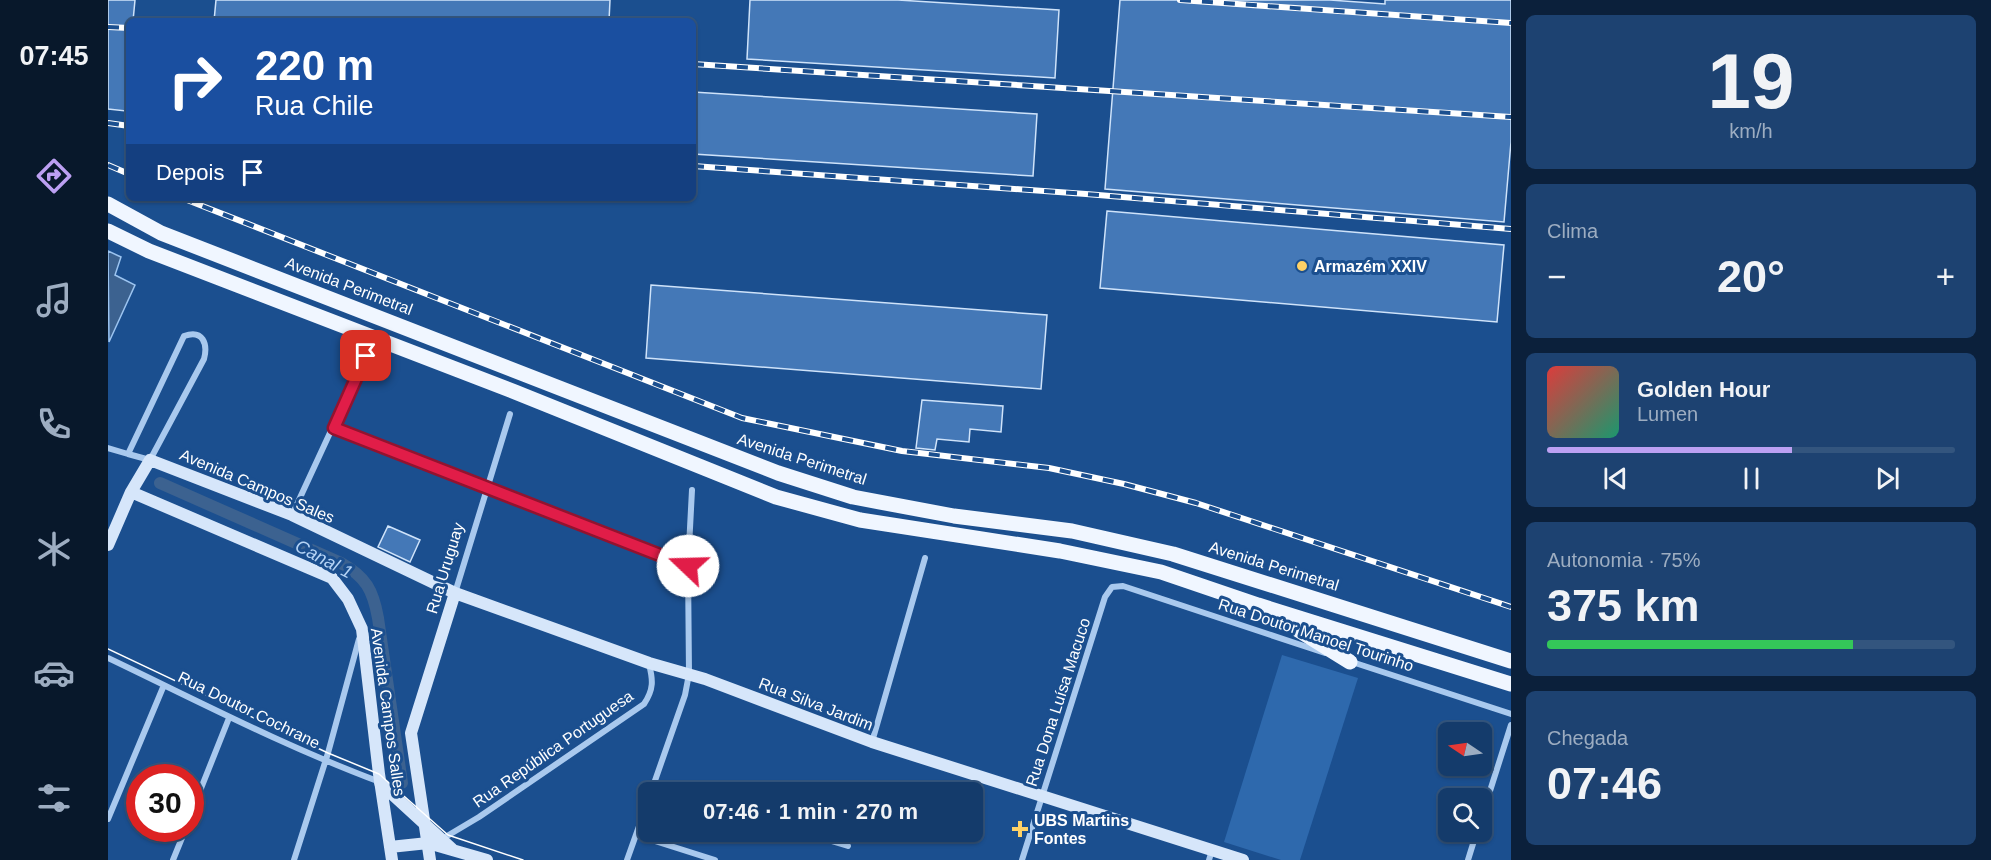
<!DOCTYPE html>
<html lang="pt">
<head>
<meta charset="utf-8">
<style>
  body { margin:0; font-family:Helvetica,sans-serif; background:#1d4271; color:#f1f3f6; height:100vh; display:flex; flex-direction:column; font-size:22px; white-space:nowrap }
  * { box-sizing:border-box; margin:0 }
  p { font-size:20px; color:#9dadc1 }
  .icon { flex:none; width:33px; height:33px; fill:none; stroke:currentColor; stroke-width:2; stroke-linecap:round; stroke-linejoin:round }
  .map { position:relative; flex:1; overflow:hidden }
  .sheet { display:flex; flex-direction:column; gap:15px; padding:15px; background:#0b203b; width:480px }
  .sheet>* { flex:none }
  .banner { position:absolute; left:18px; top:18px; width:570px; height:183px; border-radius:9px; box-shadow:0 2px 4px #0004,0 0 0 2px #33557e; background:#1a4fa0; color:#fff; overflow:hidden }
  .needle { width:39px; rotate:283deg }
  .tools { position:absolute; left:1330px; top:722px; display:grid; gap:12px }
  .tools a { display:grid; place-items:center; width:54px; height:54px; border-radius:9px; background:#143b6b; box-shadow:0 2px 4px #0004,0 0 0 2px #33557e; font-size:30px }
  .speed { position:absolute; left:18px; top:764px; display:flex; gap:12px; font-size:30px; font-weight:700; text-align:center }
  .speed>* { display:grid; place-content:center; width:78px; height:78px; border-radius:50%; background:#143b6b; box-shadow:0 2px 4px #0004,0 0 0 2px #33557e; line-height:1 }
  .speed .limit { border:9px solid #d22; background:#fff; color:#111 }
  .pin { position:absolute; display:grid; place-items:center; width:51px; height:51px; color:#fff; margin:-26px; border-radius:12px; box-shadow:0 3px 9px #0006 }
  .me { position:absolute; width:66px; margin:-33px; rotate:291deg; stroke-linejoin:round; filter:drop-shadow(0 0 4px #0008) }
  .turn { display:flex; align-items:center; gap:21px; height:126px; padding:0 30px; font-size:27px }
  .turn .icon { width:78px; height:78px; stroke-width:2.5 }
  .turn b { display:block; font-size:42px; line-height:51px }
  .then { display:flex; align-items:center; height:57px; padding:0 30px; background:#0003; gap:12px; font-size:22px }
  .big { font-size:45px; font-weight:800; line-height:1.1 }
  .sheet .tile { flex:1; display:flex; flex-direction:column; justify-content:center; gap:9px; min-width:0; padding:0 21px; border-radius:9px; background:#1d4271 }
  .sheet .dial { align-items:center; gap:0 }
  .dial b { font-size:78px; line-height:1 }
  .song { display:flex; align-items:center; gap:18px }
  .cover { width:72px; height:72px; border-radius:9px; background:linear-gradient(135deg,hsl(0 70% 55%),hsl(160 70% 35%)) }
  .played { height:6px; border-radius:3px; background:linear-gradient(90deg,#bca0f2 60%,#33557e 60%) }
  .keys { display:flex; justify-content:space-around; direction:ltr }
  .heat { display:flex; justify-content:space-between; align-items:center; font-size:33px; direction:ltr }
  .charge { height:9px; border-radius:4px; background:linear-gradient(90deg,#34c759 75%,#33557e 0) }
  .trip { position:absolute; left:530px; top:782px; width:345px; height:60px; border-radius:9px; background:#143b6b; box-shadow:0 2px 4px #0004,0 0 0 2px #33557e; font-weight:800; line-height:60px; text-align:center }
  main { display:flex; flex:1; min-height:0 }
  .dock { display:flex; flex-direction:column; width:108px; justify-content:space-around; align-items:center; background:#08182b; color:#9dadc1 }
  .dock .icon { width:42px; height:42px }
  .dock .on { color:#bca0f2 }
  .dock b { font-size:27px; color:#f1f3f6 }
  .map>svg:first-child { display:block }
  .green { fill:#2e69ad }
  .water { fill:#3c6290; stroke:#9cc4f0; stroke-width:1.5 }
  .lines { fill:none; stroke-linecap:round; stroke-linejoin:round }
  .canal { stroke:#3c6290; stroke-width:12 }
  .building { fill:#4478b7; stroke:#cfe3fa; stroke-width:1.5 }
  .street { stroke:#a9c9ee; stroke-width:6 }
  .secondary { stroke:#d6e6fa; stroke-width:12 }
  .primary { stroke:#f0f6ff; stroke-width:15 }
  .tram { stroke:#fff; stroke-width:1.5 }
  .rail-casing { stroke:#fff; stroke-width:6 }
  .rail { stroke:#1b4f8f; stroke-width:4; stroke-dasharray:11; stroke-linecap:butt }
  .route-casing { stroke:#92132f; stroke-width:15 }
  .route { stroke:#e11d48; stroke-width:10 }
  .poi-dot { fill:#ffd166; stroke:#1b4f8f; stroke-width:2 }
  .labels { text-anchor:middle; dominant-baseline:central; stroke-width:6; stroke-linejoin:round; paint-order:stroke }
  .poi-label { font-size:16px; font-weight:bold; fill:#fff; stroke:#1b4f8f; text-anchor:start }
  .street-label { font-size:16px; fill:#fff; stroke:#1b4f8f }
  .water-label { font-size:18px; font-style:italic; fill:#b5d3f5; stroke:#1b4f8f }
</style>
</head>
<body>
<main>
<nav class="dock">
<b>07:45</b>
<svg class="icon on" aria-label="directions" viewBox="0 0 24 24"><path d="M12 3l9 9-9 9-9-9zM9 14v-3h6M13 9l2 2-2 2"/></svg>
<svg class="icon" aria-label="music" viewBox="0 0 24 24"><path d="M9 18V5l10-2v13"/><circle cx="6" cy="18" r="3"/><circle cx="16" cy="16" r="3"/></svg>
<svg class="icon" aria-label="phone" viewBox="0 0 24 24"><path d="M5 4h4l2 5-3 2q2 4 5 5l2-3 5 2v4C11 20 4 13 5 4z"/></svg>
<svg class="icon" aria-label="climate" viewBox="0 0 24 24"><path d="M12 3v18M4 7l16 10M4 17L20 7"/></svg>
<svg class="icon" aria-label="car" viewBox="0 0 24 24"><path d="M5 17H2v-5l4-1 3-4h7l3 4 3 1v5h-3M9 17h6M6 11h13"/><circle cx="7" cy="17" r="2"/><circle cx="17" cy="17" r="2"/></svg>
<svg class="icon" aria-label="filters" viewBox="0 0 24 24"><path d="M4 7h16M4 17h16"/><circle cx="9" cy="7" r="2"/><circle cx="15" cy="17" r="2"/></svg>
</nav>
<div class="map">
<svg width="1403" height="860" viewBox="0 0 1403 860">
  <rect width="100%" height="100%" fill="#1b4f8f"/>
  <path class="green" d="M1174,655L1250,678L1192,860H1173L1116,842Z"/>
  <path class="water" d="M0,251L13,257L7,275L27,285L1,342Z"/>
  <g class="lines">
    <path class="canal" d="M52,483L233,563C258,577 265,590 270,618L294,783"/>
  </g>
  <path class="building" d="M0,0H27L25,21H21V75L18,111L0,109Z
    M108,0H502L501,21H106Z
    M642,0H790L951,10L947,78L639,59Z
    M1012,0H1222L1277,4V0H1403V142L1396,222L997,189Z
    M585,92L929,114L925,176L585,154Z
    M999,211L1396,245L1389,322L992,288Z
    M543,285L939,315L933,389L538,358Z
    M814,400L895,406L893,432L862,429L861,442L829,439L827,450L808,448Z
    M280,526L312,540L302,562L270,547Z"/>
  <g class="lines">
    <path class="street" d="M226,428L580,566
      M0,448L20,454L76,336C95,329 100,344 96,359L42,460L20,454
      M184,515L258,355
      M347,593L402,414
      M0,658C90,701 178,747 272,782
      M1241,661L1403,714
      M764,742L817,558
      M545,787L560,792
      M543,792L577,695L581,674L580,566L584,490
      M82,816L121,718
      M1374,816L1403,725
      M0,819L56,685
      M690,831L740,846
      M528,835L607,860
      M334,839L371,817L536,704C546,689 545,680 541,664
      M65,860L78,828
      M186,860L220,753L251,639
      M519,860L540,801
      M914,860L997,597L1004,587L1015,586L1217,653
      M1101,860L1104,850
      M1360,860L1369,831"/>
    <path class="secondary" d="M23,492L224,578L240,599L254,629L271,774L284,860
      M0,545L23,492L42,460L184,515L347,593L541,663L597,679L764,742L1135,860
      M272,783L344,849
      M282,847L320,843L379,860
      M322,860L303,733L347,593"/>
    <path class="primary" d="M0,204L53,233L670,473L745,497L846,516L964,531L1065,554L1403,661
      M0,231L41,251L407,392L668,497L752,520L952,551L1053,572L1150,605L1403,684
      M1171,618L1242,662"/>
    <path class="tram" d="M0,649L220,753L271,774L340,835L415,860"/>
    <defs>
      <path id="rail" d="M1072,0L1403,23
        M0,27L21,28
        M585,64L1403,117
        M0,123L21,126
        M0,165L21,174
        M585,166L978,194L1403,229
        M74,198L634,418L794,451L941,468L1016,484L1088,503L1403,607"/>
    </defs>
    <use href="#rail" class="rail-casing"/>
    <use href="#rail" class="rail"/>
  </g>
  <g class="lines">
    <defs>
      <path id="route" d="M258,356L226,428L580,566"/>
    </defs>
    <use href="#route" class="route-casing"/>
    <use href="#route" class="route"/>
  </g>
  <g class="poi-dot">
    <circle cx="1194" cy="266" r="6"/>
    <path d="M909 820h6v6h6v6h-6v6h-6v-6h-6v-6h6z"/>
  </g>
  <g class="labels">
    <g class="poi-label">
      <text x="1206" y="266">Armazém XXIV</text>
      <text x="926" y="820">UBS Martins<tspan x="926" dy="18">Fontes</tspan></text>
    </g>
    <g class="street-label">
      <text transform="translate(241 286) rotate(21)">Avenida Perimetral</text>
      <text transform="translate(694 459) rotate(18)">Avenida Perimetral</text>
      <text transform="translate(149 486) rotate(23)">Avenida Campos Sales</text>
      <text transform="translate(1166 566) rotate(17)">Avenida Perimetral</text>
      <text transform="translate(337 568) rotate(-73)">Rua Uruguay</text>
      <text transform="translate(1208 635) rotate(18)">Rua Doutor Manoel Tourinho</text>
      <text transform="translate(950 702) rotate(-72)">Rua Dona Luísa Macuco</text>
      <text transform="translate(708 704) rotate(21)">Rua Silva Jardim</text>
      <text transform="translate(141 710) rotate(26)">Rua Doutor Cochrane</text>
      <text transform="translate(280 712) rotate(82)">Avenida Campos Salles</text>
      <text transform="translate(445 749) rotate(-35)">Rua República Portuguesa</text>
    </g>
    <g class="water-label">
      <text transform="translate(216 559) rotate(28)">Canal 1</text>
    </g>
  </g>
</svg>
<div class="tools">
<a><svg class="needle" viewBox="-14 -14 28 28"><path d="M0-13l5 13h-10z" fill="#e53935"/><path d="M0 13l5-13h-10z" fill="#9dadc1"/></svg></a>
<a><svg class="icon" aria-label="search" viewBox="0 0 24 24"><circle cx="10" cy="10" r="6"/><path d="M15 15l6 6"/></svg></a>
</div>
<div class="speed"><div class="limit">30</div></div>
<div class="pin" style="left:258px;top:356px;background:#d93025"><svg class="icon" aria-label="arrive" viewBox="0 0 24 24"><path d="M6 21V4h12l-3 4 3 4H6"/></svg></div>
<svg class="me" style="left:580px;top:566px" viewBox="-20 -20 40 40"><circle r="19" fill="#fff"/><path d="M0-13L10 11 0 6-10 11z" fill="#e11d48"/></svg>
<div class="trip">07:46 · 1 min · 270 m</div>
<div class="banner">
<div class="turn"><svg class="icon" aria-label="right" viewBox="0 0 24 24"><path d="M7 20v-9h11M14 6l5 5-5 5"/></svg><div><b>220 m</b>Rua Chile</div></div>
<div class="then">Depois<svg class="icon" aria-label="arrive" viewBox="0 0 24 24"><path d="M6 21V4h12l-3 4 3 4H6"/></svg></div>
</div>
</div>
<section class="sheet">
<div class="tile dial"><b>19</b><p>km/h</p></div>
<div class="tile"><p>Clima</p>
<div class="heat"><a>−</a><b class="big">20°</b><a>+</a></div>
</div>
<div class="tile">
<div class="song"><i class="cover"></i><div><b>Golden Hour</b><p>Lumen</p></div></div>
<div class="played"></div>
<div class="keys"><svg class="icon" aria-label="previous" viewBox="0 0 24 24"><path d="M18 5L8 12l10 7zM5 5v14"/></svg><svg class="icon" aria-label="pause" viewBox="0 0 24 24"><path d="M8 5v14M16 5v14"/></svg><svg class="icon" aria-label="next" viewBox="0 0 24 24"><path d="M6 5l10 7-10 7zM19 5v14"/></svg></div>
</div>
<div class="tile"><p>Autonomia · 75%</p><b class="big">375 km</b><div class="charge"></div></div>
<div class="tile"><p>Chegada</p><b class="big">07:46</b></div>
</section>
</main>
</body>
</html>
